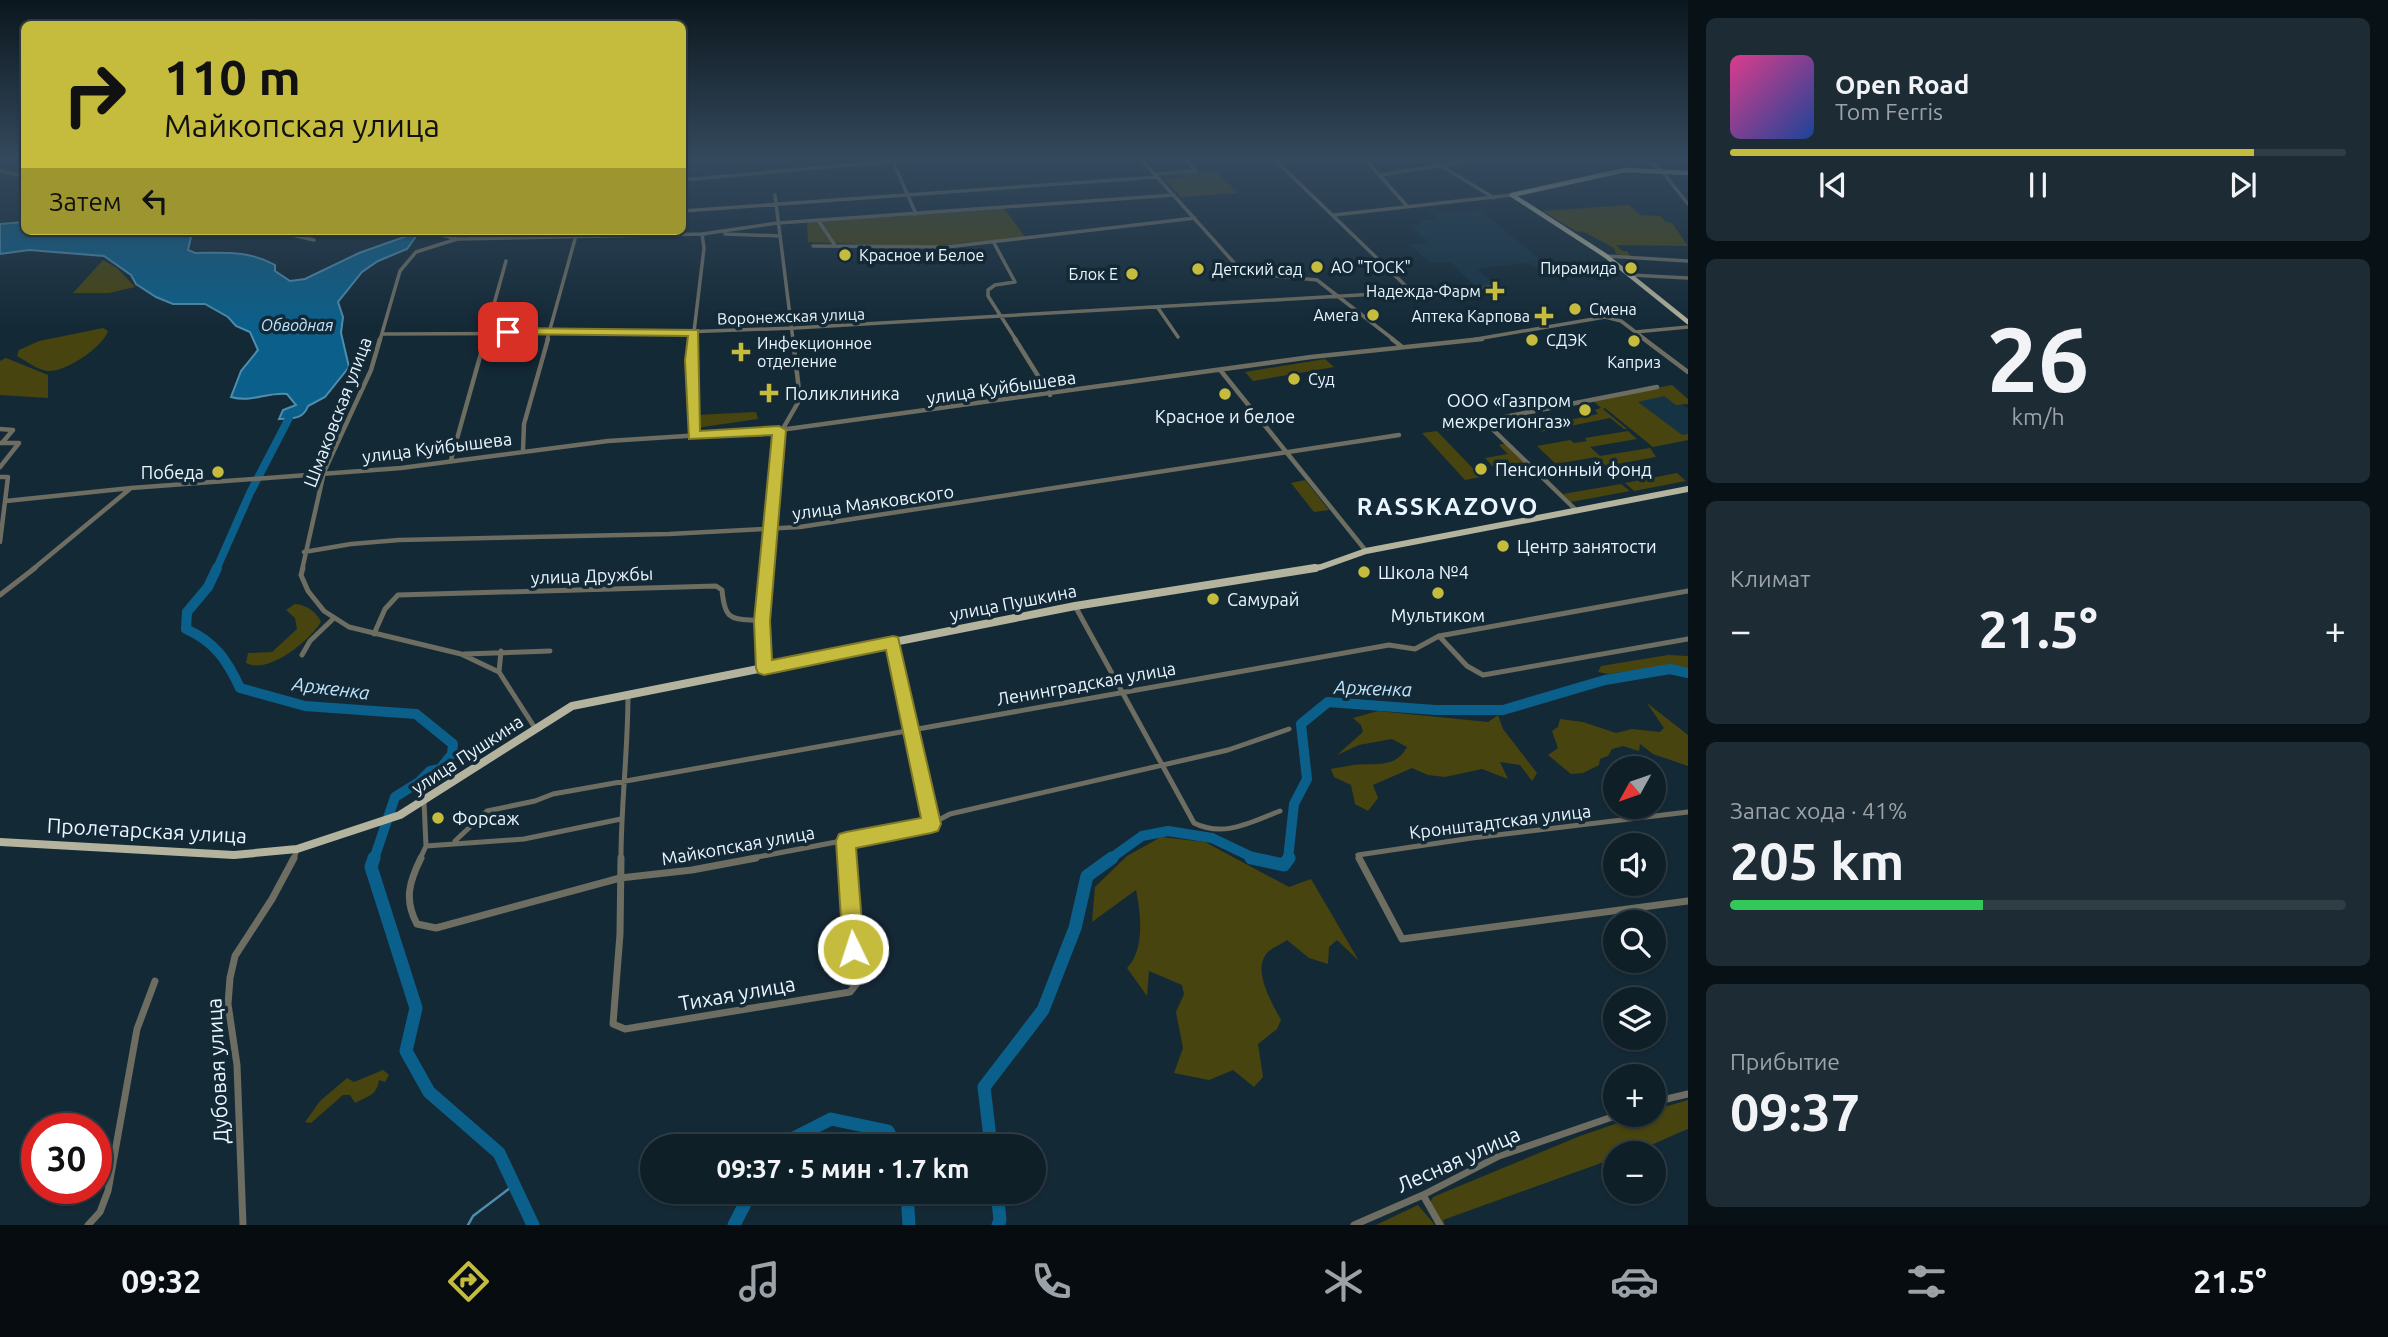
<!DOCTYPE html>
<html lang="ru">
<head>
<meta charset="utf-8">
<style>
  body { margin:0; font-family:Ubuntu,sans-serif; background:#1d2c34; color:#f1f3f6; height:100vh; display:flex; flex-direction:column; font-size:26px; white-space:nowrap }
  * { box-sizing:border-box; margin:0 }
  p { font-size:23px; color:#9ba2a8 }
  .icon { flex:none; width:38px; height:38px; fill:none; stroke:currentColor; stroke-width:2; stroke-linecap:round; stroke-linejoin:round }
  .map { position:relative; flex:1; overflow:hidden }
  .side { display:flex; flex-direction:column; gap:18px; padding:18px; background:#081116; width:700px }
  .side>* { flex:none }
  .banner { position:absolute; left:21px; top:21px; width:665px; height:214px; border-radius:10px; box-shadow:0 2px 5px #0004,0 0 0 2px #2f3d45; background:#c5bc3d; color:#111; overflow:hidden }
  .needle { width:46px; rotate:230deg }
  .buttons { position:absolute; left:1603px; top:756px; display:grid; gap:14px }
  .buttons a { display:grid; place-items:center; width:63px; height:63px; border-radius:50%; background:#0f1f28; box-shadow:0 2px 5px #0004,0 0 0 2px #2f3d45; font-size:35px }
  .speed { position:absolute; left:21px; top:1113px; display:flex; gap:14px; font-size:35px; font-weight:700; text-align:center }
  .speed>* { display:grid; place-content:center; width:91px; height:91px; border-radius:50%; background:#0f1f28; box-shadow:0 2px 5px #0004,0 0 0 2px #2f3d45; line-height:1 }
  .speed .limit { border:10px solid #d22; background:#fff; color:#111 }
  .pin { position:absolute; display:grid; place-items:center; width:60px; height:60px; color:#fff; margin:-30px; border-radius:14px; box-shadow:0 4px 10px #0006 }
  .me { position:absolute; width:77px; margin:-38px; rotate:356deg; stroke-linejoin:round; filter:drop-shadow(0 0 5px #0008) }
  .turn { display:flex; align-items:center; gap:24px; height:147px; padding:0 28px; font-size:32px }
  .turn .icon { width:91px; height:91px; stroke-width:2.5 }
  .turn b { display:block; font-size:49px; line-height:60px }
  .then { display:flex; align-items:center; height:66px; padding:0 28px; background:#0003; gap:14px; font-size:26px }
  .big { font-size:52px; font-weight:700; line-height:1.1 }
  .side .card { flex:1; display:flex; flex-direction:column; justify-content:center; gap:10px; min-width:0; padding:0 24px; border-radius:10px; background:#1d2c34 }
  .side .dial { align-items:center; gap:0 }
  .dial b { font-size:91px; line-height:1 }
  .song { display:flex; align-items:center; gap:21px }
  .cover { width:84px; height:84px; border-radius:10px; background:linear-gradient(135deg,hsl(330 70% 55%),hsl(220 70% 35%)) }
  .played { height:7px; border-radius:4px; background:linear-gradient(90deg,#c5bc3d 85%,#2f3d45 85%) }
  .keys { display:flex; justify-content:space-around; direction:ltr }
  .heat { display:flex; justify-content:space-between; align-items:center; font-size:38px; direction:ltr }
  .charge { height:10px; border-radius:5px; background:linear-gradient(90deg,#34c759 41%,#2f3d45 0) }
  .trip { position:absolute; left:640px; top:1134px; width:406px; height:70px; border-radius:35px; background:#0f1f28; box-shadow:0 2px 5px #0004,0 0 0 2px #2f3d45; font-weight:700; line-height:70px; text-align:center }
  .tab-bar { display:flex; height:112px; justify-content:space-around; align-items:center; background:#060c10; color:#9ba2a8 }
  .tab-bar .icon { width:49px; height:49px }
  .tab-bar .active { color:#c5bc3d }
  .tab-bar b { font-size:32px; color:#f1f3f6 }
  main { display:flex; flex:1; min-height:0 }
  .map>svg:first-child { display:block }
  .built { fill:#163344 }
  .green { fill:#48440f }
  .water { fill:#0b608b; stroke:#4e8dae; stroke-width:2 }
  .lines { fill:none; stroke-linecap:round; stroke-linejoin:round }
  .stream { stroke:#4e8dae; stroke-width:2.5 }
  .river-far2 { stroke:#0b608b; stroke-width:8 }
  .river-far1 { stroke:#0b608b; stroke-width:10 }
  .river { stroke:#0b608b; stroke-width:13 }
  .minor-far3 { stroke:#6d6d62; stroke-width:3.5 }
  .minor-far2 { stroke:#6d6d62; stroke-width:4.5 }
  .minor-far1 { stroke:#6d6d62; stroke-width:5 }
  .minor { stroke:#6d6d62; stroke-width:7 }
  .major-far2 { stroke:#b4b39d; stroke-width:4.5 }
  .major-far1 { stroke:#b4b39d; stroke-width:6 }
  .major { stroke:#b4b39d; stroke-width:8 }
  .route { fill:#c5bc3d; stroke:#807a28; stroke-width:2 }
  .poi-dot { fill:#c5bc3d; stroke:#142936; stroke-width:2.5 }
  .labels { text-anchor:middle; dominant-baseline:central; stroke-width:7; stroke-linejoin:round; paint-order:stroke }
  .far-poi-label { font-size:16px; fill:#e9f6ff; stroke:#142936; text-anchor:start }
  .far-street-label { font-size:16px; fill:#e9f6ff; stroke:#142936 }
  .far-water-label { font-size:16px; font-style:italic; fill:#bfe4fd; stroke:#142936 }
  .street-label { font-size:18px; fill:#e9f6ff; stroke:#142936 }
  .poi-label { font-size:18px; fill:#e9f6ff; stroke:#142936; text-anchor:start }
  .water-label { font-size:19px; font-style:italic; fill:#bfe4fd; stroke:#142936 }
  .near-street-label { font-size:21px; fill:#e9f6ff; stroke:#142936 }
  .district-label { font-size:24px; font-weight:bold; letter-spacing:2px; fill:#e9f6ff; stroke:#142936 }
</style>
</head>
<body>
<main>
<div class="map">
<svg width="1688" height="1225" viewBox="0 0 1688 1225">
  <rect width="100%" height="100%" fill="#142936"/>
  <path class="built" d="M1427,208H1434L1440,213L1480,210L1548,266L1533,267L1527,263L1477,269L1496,285L1475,286L1450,262L1430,263L1409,244L1428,243L1411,225H1420L1418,221L1438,219Z
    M1662,390L1688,409V440L1653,447L1598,401Z"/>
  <path class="green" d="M1215,171L1238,193L1181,197L1165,179L1184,177L1180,173Z
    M1629,205L1640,215L1660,216L1666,222L1672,223L1688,246L1616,245L1622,251H1627L1631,257L1616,254L1614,248L1582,231L1577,232L1543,211Z
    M1004,208L1025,237L923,247L808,242L807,222Z
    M103,260L117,268L135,287L109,293H73Z
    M103,328L108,331C103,347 66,372 48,371C38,370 26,361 17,356L19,350L39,341Z
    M6,358L48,375V398L0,395V361Z
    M1325,359L1334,367L1253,381L1245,372Z
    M1672,385L1688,399V404L1676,405L1664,396L1638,402L1682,435L1688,434V440L1653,447L1605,408L1603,409L1627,429H1624L1610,418L1540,432L1535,427L1598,414L1595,410L1601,408L1592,400Z
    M756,412L758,419L696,428L695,415Z
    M1437,431L1481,477L1465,480L1422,433Z
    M1628,431L1637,439L1590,447L1600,456L1650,448L1656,457L1606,466L1596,457L1556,464L1537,446L1570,440L1574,443L1587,441L1585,438Z
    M1506,443L1530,467L1498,472L1485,458L1508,454L1499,445Z
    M1677,473L1686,481L1634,491L1625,483Z
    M1305,480L1329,510L1314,512L1291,483Z
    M1621,484L1630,491L1571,502L1563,494Z
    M295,604C306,605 316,611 321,622C310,640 269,675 246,663L248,653L272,652L297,629L295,618L286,610Z
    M1668,655L1688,656V668L1658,667L1608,674L1598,672L1601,666Z
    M1647,703L1688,735V766L1653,754L1640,744L1639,751L1623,746L1612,749L1608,756L1600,759L1599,765L1583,773L1571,774L1548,755L1558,748L1552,731L1558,727L1560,719L1583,722L1616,733L1632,729L1660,732L1664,728Z
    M1378,711L1488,722L1498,715L1503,729L1537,773L1532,781L1520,765L1500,762L1508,779L1482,769L1445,777L1428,775L1412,768L1373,785L1378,798L1368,811L1355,804L1351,785L1334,777L1331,769C1338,768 1346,766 1353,765C1376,762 1394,770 1407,747L1392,739L1359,745L1337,755L1363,732L1361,725L1353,718Z
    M1161,837L1205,842L1289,887L1311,879L1359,961L1337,940L1329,947L1328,964L1309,958L1287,940C1282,944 1273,947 1268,952C1251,969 1272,1003 1281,1020L1277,1029L1258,1044L1263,1077L1254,1087L1233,1070L1209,1080L1174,1073L1183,1048L1176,1012L1184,994L1182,985L1149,971L1147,996L1127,968C1145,950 1141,914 1136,890L1092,922L1095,887L1127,856Z
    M383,1070L389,1075L385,1082L379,1080C377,1096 367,1096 355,1103L350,1095H343L311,1123L305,1122L320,1101L347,1078L354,1082Z
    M1688,1100V1129C1665,1138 1640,1153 1615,1153V1158L1443,1220L1445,1225H1442L1430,1203L1433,1197L1580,1136L1641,1115H1654V1110Z
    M1418,1205L1435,1225H1376Z"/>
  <path class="water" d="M24,222V231H183L191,237L188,250L195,253C224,253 248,250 275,265V271L290,281L305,279L359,253L410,235L412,231L419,232L407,249L378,261L362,272L338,302L343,317L341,333L349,367L325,397L308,406C303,420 292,418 279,419L283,410L296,405L287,394C267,392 251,403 231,397L241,371L258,350L250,332L236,326L228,317L205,304H173L156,297L136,284L131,275L104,256L29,250L0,254V224Z"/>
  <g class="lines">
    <path class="stream" d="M468,1225L473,1216L514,1185"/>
    <path class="river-far2" d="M216,570L250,493L289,418"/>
    <path class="river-far1" d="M217,568L208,587L187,612L186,629C215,642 227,660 240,688L305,706L416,714L453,744L452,754L440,769L430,771L419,782L395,797L374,859
      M1110,859L1142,836L1168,831L1212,838L1256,859
      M1288,859L1294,804L1307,779L1301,724L1328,702L1435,710H1503L1605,680L1670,669L1688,673"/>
    <path class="river" d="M374,858L371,867L416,1008L406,1051L429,1092L499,1153L533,1225
      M1251,858L1284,865L1289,858
      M778,1146L831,1119L888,1131L895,1146
      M991,1146L984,1087L1043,1010L1075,928L1087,876L1112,858
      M907,1192L909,1225
      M997,1192L1000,1220L998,1225
      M734,1225L751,1192"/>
    <path class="minor-far3" d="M1140,158L1237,266L1265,275L1317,280L1394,340
      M1273,158L1410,290
      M1364,158L1407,206
      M1428,158L1494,198
      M1643,158L1661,170L1688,204
      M892,159L916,214
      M1275,160L1295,158
      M0,171L24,176
      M1154,174L1196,171L1185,158
      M1381,175L1485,158
      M682,180L927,158
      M775,195L793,340
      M682,211L1157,177
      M1334,215L1512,195
      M818,220L834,244
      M275,231L314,240
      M426,231L457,239L705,234
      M702,234L778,223L1174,195
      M725,234L780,236
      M469,237L481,231
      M994,243L1015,282L995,285L988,290V296L1016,340
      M813,246L947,247L1195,218
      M1606,256L1688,261
      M1630,275L1688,278
      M1158,308L1178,337
      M1635,332L1688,327
      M382,334L656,333L795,328L1494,287
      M380,340L400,271L416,252L457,239
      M484,340L506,261
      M547,340L575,239
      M693,340L704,248L702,234
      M1471,340L1605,317L1621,321L1646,340"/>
    <path class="minor-far2" d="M1015,339L1050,395
      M1392,339L1401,346
      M1644,339L1688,372
      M1221,371L1366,551
      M1484,421L1657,387
      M0,429L13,430L2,443
      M1443,429L1484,421L1577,511
      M693,436L691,360L693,339
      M0,443H19L0,467
      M523,450L524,424L548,339
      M451,460L485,339
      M0,477H8L0,542
      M6,501L131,488L401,468L608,441L780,430L1311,357L1482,339
      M304,552L351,544L399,540L669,534L800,527L1399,435
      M32,570L131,488
      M302,570L324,472L371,370L380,339
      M766,570L777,439L800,399L793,339"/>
    <path class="minor-far1" d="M303,568L301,575L308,591L324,611L349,627L461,654L499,672L535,728
      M0,595L35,568
      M1075,606L1194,823C1224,838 1251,822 1280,811
      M374,634L385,609L398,595L716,586L722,590C725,623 732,618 762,621
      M1439,636L1467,666L1483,675L1688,639
      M893,642L931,824
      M464,654L550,651
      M302,655L310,641L334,618
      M764,668L762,621L766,568
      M499,672L501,651
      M424,802L426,846L524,839L621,819
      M455,841L487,811L535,801L553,794L1389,645L1415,649L1439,636L1688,591
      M846,841L848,859
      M294,859L297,849
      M420,859L426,846
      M621,859C621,804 628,750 628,695
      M747,859L931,824L950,814L1228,750L1289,729
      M1360,859L1358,855L1472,838L1688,812"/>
    <path class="minor" d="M421,858C409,882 404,900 417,924L436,928L620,878L692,870L756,858
      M621,858L620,934L613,1024L625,1029L850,992L858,982L847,858
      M1359,858L1402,939L1688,901
      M1654,1102L1688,1094
      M1423,1195L1440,1225
      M88,1225L100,1212L108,1191L137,1029L155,981
      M243,1225L237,1065L228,1004L230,978L235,956L272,899L294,858
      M1354,1225L1423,1195L1499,1156L1618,1115"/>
    <path class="major-far2" d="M1512,195L1606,256L1688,322
      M1512,195L1625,170L1688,173"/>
    <path class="major-far1" d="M1304,570L1321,567L1366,551L1688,489"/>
    <path class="major" d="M0,842L234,855L297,849L400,815L572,706L1075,606L1315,568"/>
  </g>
  <linearGradient id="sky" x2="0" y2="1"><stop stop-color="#0b171e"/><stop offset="0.48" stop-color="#34495d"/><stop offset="1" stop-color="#34495d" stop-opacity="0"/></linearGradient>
  <rect width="1688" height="330" fill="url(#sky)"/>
  <path class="route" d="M508,328L698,330L700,431L779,426L786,430L770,621L772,660L893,636L898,637L941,824L938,831L931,833L856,848L864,949L861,956L853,959L846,956L843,949L836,841L839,834L846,832L921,818L886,650L764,675L758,673L756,668L754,621L772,435L689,439L685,360L688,336L503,334L501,332Z"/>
  <g class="poi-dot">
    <circle cx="845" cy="255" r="7"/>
    <circle cx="1317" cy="267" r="7"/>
    <circle cx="1631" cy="268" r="7"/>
    <circle cx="1198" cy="269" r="7"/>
    <circle cx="1132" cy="274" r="7"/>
    <path d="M1491.5 280.5h7v7h7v7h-7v7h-7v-7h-7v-7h7z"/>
    <circle cx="1575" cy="309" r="7"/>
    <circle cx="1373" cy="315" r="7"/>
    <path d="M1540.5 305.5h7v7h7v7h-7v7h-7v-7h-7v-7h7z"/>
    <circle cx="1532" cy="340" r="7"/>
    <circle cx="1634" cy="341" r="7"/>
    <path d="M737.5 341.5h7v7h7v7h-7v7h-7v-7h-7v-7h7z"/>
    <circle cx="1294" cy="379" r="7"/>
    <path d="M765.5 382.5h7v7h7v7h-7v7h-7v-7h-7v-7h7z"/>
    <circle cx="1225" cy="394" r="7"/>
    <circle cx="1585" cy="410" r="7"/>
    <circle cx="1481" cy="469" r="7"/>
    <circle cx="218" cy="472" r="7"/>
    <circle cx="1503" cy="546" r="7"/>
    <circle cx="1364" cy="572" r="7"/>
    <circle cx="1438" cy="593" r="7"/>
    <circle cx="1213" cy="599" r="7"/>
    <circle cx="438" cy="818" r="7"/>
  </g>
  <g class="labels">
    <g class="far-poi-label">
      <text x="859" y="255">Красное и Белое</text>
      <text x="1331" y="267">АО "ТОСК"</text>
      <text x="1617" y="268" text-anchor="end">Пирамида</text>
      <text x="1212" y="269">Детский сад</text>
      <text x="1118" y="274" text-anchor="end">Блок Е</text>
      <text x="1481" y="291" text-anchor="end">Надежда-Фарм</text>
      <text x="1589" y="309">Смена</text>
      <text x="1359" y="315" text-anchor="end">Амега</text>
      <text x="1530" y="316" text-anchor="end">Аптека Карпова</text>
      <text x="1546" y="340">СДЭК</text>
      <text x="757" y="343">Инфекционное<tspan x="757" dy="18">отделение</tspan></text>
      <text x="1634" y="362" text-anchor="middle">Каприз</text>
      <text x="1308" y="379">Суд</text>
    </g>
    <g class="far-street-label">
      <text transform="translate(791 316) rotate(-2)">Воронежская улица</text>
    </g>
    <g class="far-water-label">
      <text x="297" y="325">Обводная</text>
    </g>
    <g class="street-label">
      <text transform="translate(1001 387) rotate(-8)">улица Куйбышева</text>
      <text transform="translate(337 412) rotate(-69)">Шмаковская улица</text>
      <text transform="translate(437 447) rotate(-7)">улица Куйбышева</text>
      <text transform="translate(873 502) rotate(-8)">улица Маяковского</text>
      <text transform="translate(592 575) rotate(-2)">улица Дружбы</text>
      <text transform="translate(1013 602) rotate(-11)">улица Пушкина</text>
      <text transform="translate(1086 683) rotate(-10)">Ленинградская улица</text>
      <text transform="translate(467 754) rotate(-33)">улица Пушкина</text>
      <text transform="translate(1500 821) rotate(-7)">Кронштадтская улица</text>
      <text transform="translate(738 845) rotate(-10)">Майкопская улица</text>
    </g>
    <g class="poi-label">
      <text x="785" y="393">Поликлиника</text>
      <text x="1571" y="400" text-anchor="end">ООО «Газпром<tspan x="1571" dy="21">межрегионгаз»</tspan></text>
      <text x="1225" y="416" text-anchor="middle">Красное и белое</text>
      <text x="1495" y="469">Пенсионный фонд</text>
      <text x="204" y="472" text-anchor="end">Победа</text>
      <text x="1517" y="546">Центр занятости</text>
      <text x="1378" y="572">Школа №4</text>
      <text x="1227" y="599">Самурай</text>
      <text x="1438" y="615" text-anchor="middle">Мультиком</text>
      <text x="452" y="818">Форсаж</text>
    </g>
    <g class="water-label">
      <text transform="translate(331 688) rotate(7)">Арженка</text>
      <text transform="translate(1373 688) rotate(2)">Арженка</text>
    </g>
    <g class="near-street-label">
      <text transform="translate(147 830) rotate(3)">Пролетарская улица</text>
      <text transform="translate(737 993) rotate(-10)">Тихая улица</text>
      <text transform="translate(217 1071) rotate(-93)">Дубовая улица</text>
      <text transform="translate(1458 1159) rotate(-24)">Лесная улица</text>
    </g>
    <g class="district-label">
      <text x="1448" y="506">RASSKAZOVO</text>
    </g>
  </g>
</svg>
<div class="buttons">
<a><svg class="needle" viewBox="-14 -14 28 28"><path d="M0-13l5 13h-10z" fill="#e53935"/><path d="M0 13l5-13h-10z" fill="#9ba2a8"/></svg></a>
<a><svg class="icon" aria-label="sound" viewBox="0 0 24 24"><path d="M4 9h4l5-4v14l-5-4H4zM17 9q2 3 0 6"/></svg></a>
<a><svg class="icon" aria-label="search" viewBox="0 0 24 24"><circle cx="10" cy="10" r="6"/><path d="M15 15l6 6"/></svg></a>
<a><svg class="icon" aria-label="layers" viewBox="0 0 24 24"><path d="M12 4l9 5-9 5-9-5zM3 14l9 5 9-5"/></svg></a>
<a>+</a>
<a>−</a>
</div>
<div class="speed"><div class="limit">30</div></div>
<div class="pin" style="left:508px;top:332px;background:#d93025"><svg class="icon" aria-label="arrive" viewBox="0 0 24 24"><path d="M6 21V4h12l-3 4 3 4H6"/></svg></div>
<svg class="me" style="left:853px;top:949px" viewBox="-20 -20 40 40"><circle r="17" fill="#c5bc3d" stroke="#fff" stroke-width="3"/><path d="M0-11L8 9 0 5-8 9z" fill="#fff"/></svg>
<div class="trip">09:37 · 5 мин · 1.7 km</div>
<div class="banner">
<div class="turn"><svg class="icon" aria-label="right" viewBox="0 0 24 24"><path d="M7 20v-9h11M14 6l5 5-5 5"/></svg><div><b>110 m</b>Майкопская улица</div></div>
<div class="then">Затем<svg class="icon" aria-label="left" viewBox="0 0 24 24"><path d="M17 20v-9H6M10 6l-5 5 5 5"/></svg></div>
</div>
</div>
<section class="side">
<div class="card">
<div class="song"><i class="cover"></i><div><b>Open Road</b><p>Tom Ferris</p></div></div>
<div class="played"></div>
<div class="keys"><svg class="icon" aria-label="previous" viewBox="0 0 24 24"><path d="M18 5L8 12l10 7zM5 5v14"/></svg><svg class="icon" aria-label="pause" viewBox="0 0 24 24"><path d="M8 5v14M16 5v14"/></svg><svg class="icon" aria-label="next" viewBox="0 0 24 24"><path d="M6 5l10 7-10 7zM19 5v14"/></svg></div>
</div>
<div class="card dial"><b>26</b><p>km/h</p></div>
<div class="card"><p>Климат</p>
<div class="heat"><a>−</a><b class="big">21.5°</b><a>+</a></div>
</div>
<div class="card"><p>Запас хода · 41%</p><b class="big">205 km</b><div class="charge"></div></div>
<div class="card"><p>Прибытие</p><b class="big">09:37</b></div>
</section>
</main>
<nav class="tab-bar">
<b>09:32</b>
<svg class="icon active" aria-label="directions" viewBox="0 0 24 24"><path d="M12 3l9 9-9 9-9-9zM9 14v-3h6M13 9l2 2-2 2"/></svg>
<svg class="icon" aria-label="music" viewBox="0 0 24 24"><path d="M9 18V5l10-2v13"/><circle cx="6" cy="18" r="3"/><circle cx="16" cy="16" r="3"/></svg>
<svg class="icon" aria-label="phone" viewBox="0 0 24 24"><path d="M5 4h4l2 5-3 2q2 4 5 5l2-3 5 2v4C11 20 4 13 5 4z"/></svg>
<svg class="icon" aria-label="climate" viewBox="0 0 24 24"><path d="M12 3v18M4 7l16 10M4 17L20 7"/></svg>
<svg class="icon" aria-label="car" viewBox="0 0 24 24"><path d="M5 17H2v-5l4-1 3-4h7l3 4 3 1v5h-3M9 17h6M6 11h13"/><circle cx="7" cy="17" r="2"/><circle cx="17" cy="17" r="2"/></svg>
<svg class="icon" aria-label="filters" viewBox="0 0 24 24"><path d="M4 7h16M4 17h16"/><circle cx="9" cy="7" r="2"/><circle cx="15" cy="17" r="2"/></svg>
<b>21.5°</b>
</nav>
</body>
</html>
